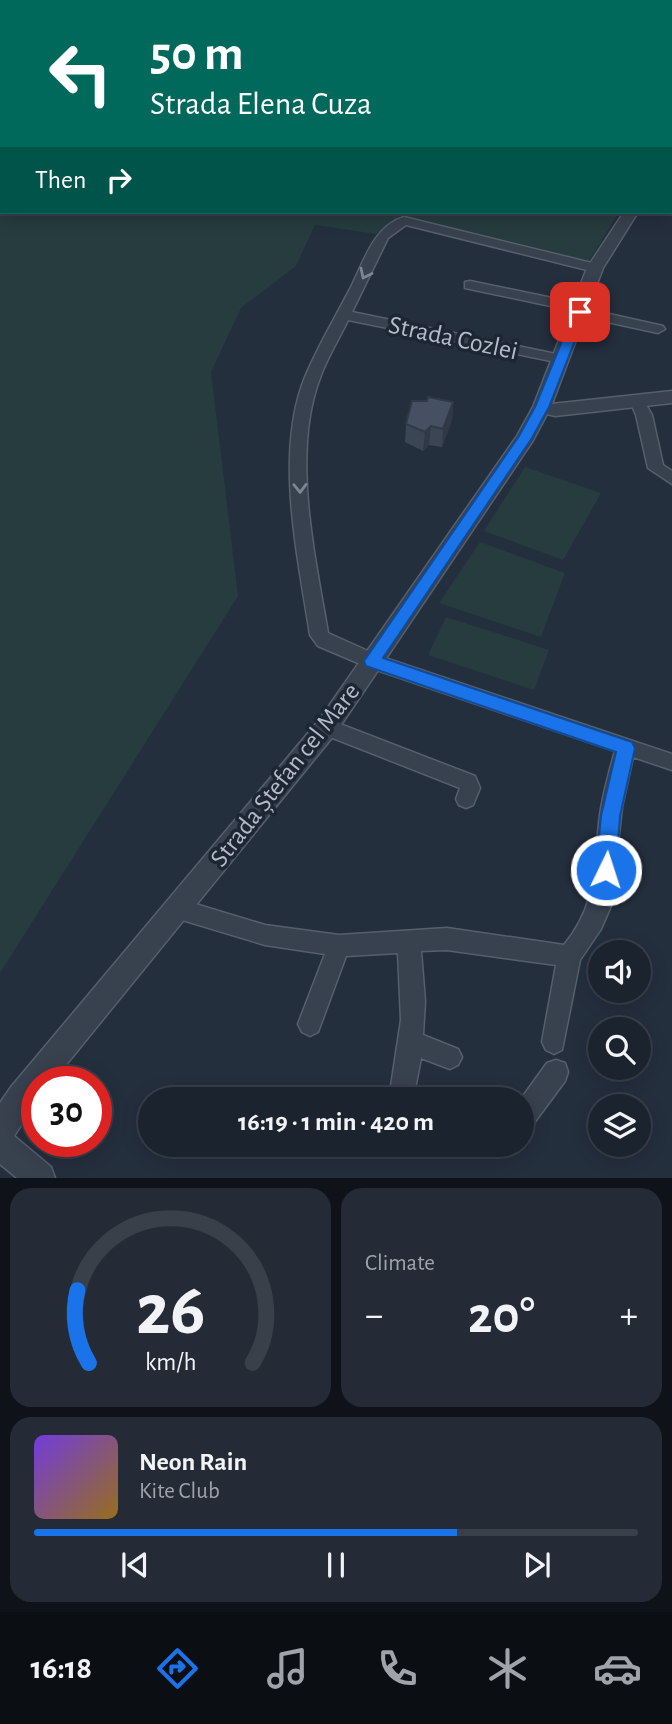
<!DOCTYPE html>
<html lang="en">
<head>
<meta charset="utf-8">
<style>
  body { margin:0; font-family:"Alegreya Sans",sans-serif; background:#242b36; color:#f1f3f6; height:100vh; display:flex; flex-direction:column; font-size:26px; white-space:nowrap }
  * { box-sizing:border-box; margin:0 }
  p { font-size:23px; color:#a0a4aa }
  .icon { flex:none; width:38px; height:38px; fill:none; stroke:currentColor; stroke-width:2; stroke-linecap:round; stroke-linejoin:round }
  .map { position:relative; height:1178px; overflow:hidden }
  .side { display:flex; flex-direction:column; gap:10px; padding:10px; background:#0f1319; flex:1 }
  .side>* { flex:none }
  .top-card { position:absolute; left:0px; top:0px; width:672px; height:214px; box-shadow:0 4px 18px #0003,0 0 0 2px #39404a; background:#00695c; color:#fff; overflow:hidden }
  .buttons { position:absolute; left:588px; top:940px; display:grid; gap:14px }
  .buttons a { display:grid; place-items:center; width:63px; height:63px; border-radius:50%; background:#1b232e; box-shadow:0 4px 18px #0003,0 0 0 2px #39404a; font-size:35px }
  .speed { position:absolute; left:21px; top:1066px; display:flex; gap:14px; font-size:35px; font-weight:700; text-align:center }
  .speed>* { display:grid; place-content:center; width:91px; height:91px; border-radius:50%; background:#1b232e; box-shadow:0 4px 18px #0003,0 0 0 2px #39404a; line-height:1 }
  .speed .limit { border:10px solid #d22; background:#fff; color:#111 }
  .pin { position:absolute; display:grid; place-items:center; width:60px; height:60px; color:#fff; margin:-30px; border-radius:14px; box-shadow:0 4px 10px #0006 }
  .me { position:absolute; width:77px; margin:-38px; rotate:4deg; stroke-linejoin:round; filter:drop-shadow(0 0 5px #0008) }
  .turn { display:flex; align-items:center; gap:24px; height:147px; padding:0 35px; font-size:32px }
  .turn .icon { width:91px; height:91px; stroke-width:2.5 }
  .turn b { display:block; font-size:49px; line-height:60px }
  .then { display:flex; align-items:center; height:66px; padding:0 35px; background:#0003; gap:14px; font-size:26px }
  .big { font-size:52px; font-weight:700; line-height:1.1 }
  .side .tile { flex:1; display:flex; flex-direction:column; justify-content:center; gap:10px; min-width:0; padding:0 24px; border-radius:21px; background:#242b36 }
  .side .dial { align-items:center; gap:0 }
  .dial svg { height:182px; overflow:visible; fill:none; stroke:#39404a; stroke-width:7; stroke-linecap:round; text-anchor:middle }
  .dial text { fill:#f1f3f6; stroke:none }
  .song { display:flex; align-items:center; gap:21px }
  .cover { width:84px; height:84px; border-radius:10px; background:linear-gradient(135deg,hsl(260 70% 55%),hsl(40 70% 35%)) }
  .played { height:7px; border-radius:4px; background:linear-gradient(90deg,#1a73e8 70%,#39404a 70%) }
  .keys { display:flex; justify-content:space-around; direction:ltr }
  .heat { display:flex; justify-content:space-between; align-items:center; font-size:38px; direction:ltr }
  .side .tiles { flex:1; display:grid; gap:10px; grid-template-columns:1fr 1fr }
  .tile:last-child { grid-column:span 2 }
  .trip { position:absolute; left:138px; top:1087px; width:396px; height:70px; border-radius:35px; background:#1b232e; box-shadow:0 4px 18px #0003,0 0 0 2px #39404a; font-weight:700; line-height:70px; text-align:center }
  .tab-bar { display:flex; height:112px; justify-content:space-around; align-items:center; background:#0b0e12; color:#a0a4aa }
  .tab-bar .icon { width:49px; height:49px }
  .tab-bar .active { color:#1a73e8 }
  .tab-bar b { font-size:32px; color:#f1f3f6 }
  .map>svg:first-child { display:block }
  .green { fill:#263c3f }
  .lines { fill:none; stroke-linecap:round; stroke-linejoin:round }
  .minor-casing { stroke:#565f6c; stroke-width:3 }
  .tertiary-casing { stroke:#565f6c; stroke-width:3 }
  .minor { fill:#38414e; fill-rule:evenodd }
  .tertiary { fill:#38414e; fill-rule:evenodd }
  .wall { fill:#3b4654 }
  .shaded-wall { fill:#303945 }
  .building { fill:#455162; stroke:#303945; stroke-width:2 }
  .oneway { stroke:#7c8592 }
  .route { fill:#1a73e8; stroke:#114b97; stroke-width:2 }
  .labels { text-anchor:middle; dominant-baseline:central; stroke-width:7; stroke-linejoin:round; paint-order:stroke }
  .street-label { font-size:26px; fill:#b4bcc9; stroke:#1d2633 }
</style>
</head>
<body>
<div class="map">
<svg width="672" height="1178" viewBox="0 0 672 1178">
  <rect width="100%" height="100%" fill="#242f3e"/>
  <path class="green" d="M0,0H628L2,2V212H619L589,261L402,215L376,234L315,225L296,266L241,308L211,372L238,596L0,973Z
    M525,467L601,493L563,560L484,531Z
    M480,542L565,573L541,637L439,603Z
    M446,617L549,650L534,690L428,655Z"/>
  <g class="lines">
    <defs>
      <path id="minor" d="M653,0H666L651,2Z
        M670,66H672V72H670Z
        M670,96H672V102H670Z
        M670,164H672V172H670Z
        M670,194H672V202H670Z
        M404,217L600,265L602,268L595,272L406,225L388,238L352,312L561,355L568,359L561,363L348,320C339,339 327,358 320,378C291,454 315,555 328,633L379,656L672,754V770L633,757L622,807L611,906L601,929L580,960L562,1050L554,1054L546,1050L542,1042L556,965L447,950L421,951L425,1001L423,1035L458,1049L462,1057L458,1065L450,1069L421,1058L413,1099H389L401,1020L398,953L346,956L318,1032L310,1036L302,1032L298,1024L325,954L265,945L179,919L171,916L168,909L171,902L179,899L265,925L339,935L447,928L564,945C599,902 593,866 600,815C603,793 609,772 615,751L365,666L318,646L310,635C298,557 274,453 305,377C318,346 336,316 351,287C364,261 374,226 404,217Z
        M470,281L581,304L586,305L587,309L663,326L665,329L658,333L575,315L574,311L465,288V282Z
        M637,396L642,398L652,415L663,465L672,471V484L648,468L636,415L630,401Z
        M327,719L475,776L480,788L473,805L466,808L459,805L456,799L460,788L320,733L317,727L320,721Z
        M556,1060L565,1063L568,1072L565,1081L531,1127L522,1130L521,1099L547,1063Z
        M288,1144H320L317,1153L308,1157L291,1153Z"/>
      <path id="tertiary" d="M670,146H672L670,156Z
        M624,212H638L603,268L552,404L672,391V403L555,416L547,414L532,442L335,734L52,1082H37V1101L14,1136L51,1167L55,1178H17L0,1164V1103L11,1087L319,720L517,436L533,407L587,268Z"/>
    </defs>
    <use href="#minor" class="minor-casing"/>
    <use href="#tertiary" class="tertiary-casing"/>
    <use href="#minor" class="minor"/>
    <use href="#tertiary" class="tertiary"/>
  </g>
  <path class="wall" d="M427,401L453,402L452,420L442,447L429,445L423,451L405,442L406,424Z"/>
  <path class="shaded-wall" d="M453,402L452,420L442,447L443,429Z
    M431,426L429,445L423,451L425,432Z"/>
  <path class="building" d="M428,397L453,402L443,429L431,426L425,432L406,424L412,401H427Z"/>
  <defs><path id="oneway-chevron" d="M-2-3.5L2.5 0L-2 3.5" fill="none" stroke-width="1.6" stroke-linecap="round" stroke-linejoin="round" transform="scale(1.75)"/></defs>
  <g class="oneway">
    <use href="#oneway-chevron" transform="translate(365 274) rotate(116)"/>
    <use href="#oneway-chevron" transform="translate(300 488) rotate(89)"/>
  </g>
  <path class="route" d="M580,308L586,312L549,407L532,438L383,658L632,742L635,748L620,816L616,870L613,876L606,879L599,876L596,870L601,816L616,752L366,666L364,661L519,436L535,407L574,312Z"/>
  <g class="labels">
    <g class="street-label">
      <text transform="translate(453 338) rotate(12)">Strada Cozlei</text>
      <text transform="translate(285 775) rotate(-52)">Strada Ștefan cel Mare</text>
    </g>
  </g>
</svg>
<div class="buttons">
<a><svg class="icon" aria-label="sound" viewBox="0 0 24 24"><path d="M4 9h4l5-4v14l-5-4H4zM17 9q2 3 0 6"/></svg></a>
<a><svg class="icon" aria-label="search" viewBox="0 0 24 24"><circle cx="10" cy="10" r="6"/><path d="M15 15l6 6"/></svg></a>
<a><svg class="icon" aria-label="layers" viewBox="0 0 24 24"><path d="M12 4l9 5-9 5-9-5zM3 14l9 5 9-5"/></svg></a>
</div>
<div class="speed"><div class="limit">30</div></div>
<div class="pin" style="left:580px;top:312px;background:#d93025"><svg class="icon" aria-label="arrive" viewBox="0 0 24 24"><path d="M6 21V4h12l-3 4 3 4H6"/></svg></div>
<svg class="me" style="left:606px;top:870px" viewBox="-20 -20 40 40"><circle r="17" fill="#1a73e8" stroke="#fff" stroke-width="3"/><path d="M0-11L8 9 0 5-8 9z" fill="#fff"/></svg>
<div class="trip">16:19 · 1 min · 420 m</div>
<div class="top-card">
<div class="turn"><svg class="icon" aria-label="left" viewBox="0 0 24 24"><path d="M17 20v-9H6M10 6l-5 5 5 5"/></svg><div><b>50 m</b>Strada Elena Cuza</div></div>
<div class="then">Then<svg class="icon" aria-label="right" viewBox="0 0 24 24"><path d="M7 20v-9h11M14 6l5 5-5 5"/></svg></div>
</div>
</div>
<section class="side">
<div class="tiles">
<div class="tile dial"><svg viewBox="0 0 100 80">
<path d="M14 69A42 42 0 1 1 86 69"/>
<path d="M14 69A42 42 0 0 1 9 37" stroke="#1a73e8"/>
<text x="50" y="56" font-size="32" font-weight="700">26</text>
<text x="50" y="72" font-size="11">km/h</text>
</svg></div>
<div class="tile"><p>Climate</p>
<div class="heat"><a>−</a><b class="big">20°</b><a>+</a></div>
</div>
<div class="tile">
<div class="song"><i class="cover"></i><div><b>Neon Rain</b><p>Kite Club</p></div></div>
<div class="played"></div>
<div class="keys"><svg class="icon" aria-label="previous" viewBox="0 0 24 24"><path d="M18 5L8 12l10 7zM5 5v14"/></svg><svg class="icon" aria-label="pause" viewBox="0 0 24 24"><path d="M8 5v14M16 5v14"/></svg><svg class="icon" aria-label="next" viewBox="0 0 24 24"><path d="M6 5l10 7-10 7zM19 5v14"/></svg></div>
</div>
</div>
</section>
<nav class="tab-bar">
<b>16:18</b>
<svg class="icon active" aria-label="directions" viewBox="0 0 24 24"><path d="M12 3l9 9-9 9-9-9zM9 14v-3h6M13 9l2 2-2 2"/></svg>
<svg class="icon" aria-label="music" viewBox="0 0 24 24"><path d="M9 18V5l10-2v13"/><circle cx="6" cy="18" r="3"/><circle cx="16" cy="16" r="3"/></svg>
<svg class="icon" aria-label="phone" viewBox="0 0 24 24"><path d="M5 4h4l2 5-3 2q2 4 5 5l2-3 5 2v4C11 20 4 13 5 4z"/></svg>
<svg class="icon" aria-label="climate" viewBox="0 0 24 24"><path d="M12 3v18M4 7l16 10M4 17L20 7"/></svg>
<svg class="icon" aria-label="car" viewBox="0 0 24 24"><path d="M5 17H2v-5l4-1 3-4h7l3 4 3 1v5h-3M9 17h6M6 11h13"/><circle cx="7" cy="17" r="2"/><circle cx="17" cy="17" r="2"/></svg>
</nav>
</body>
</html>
